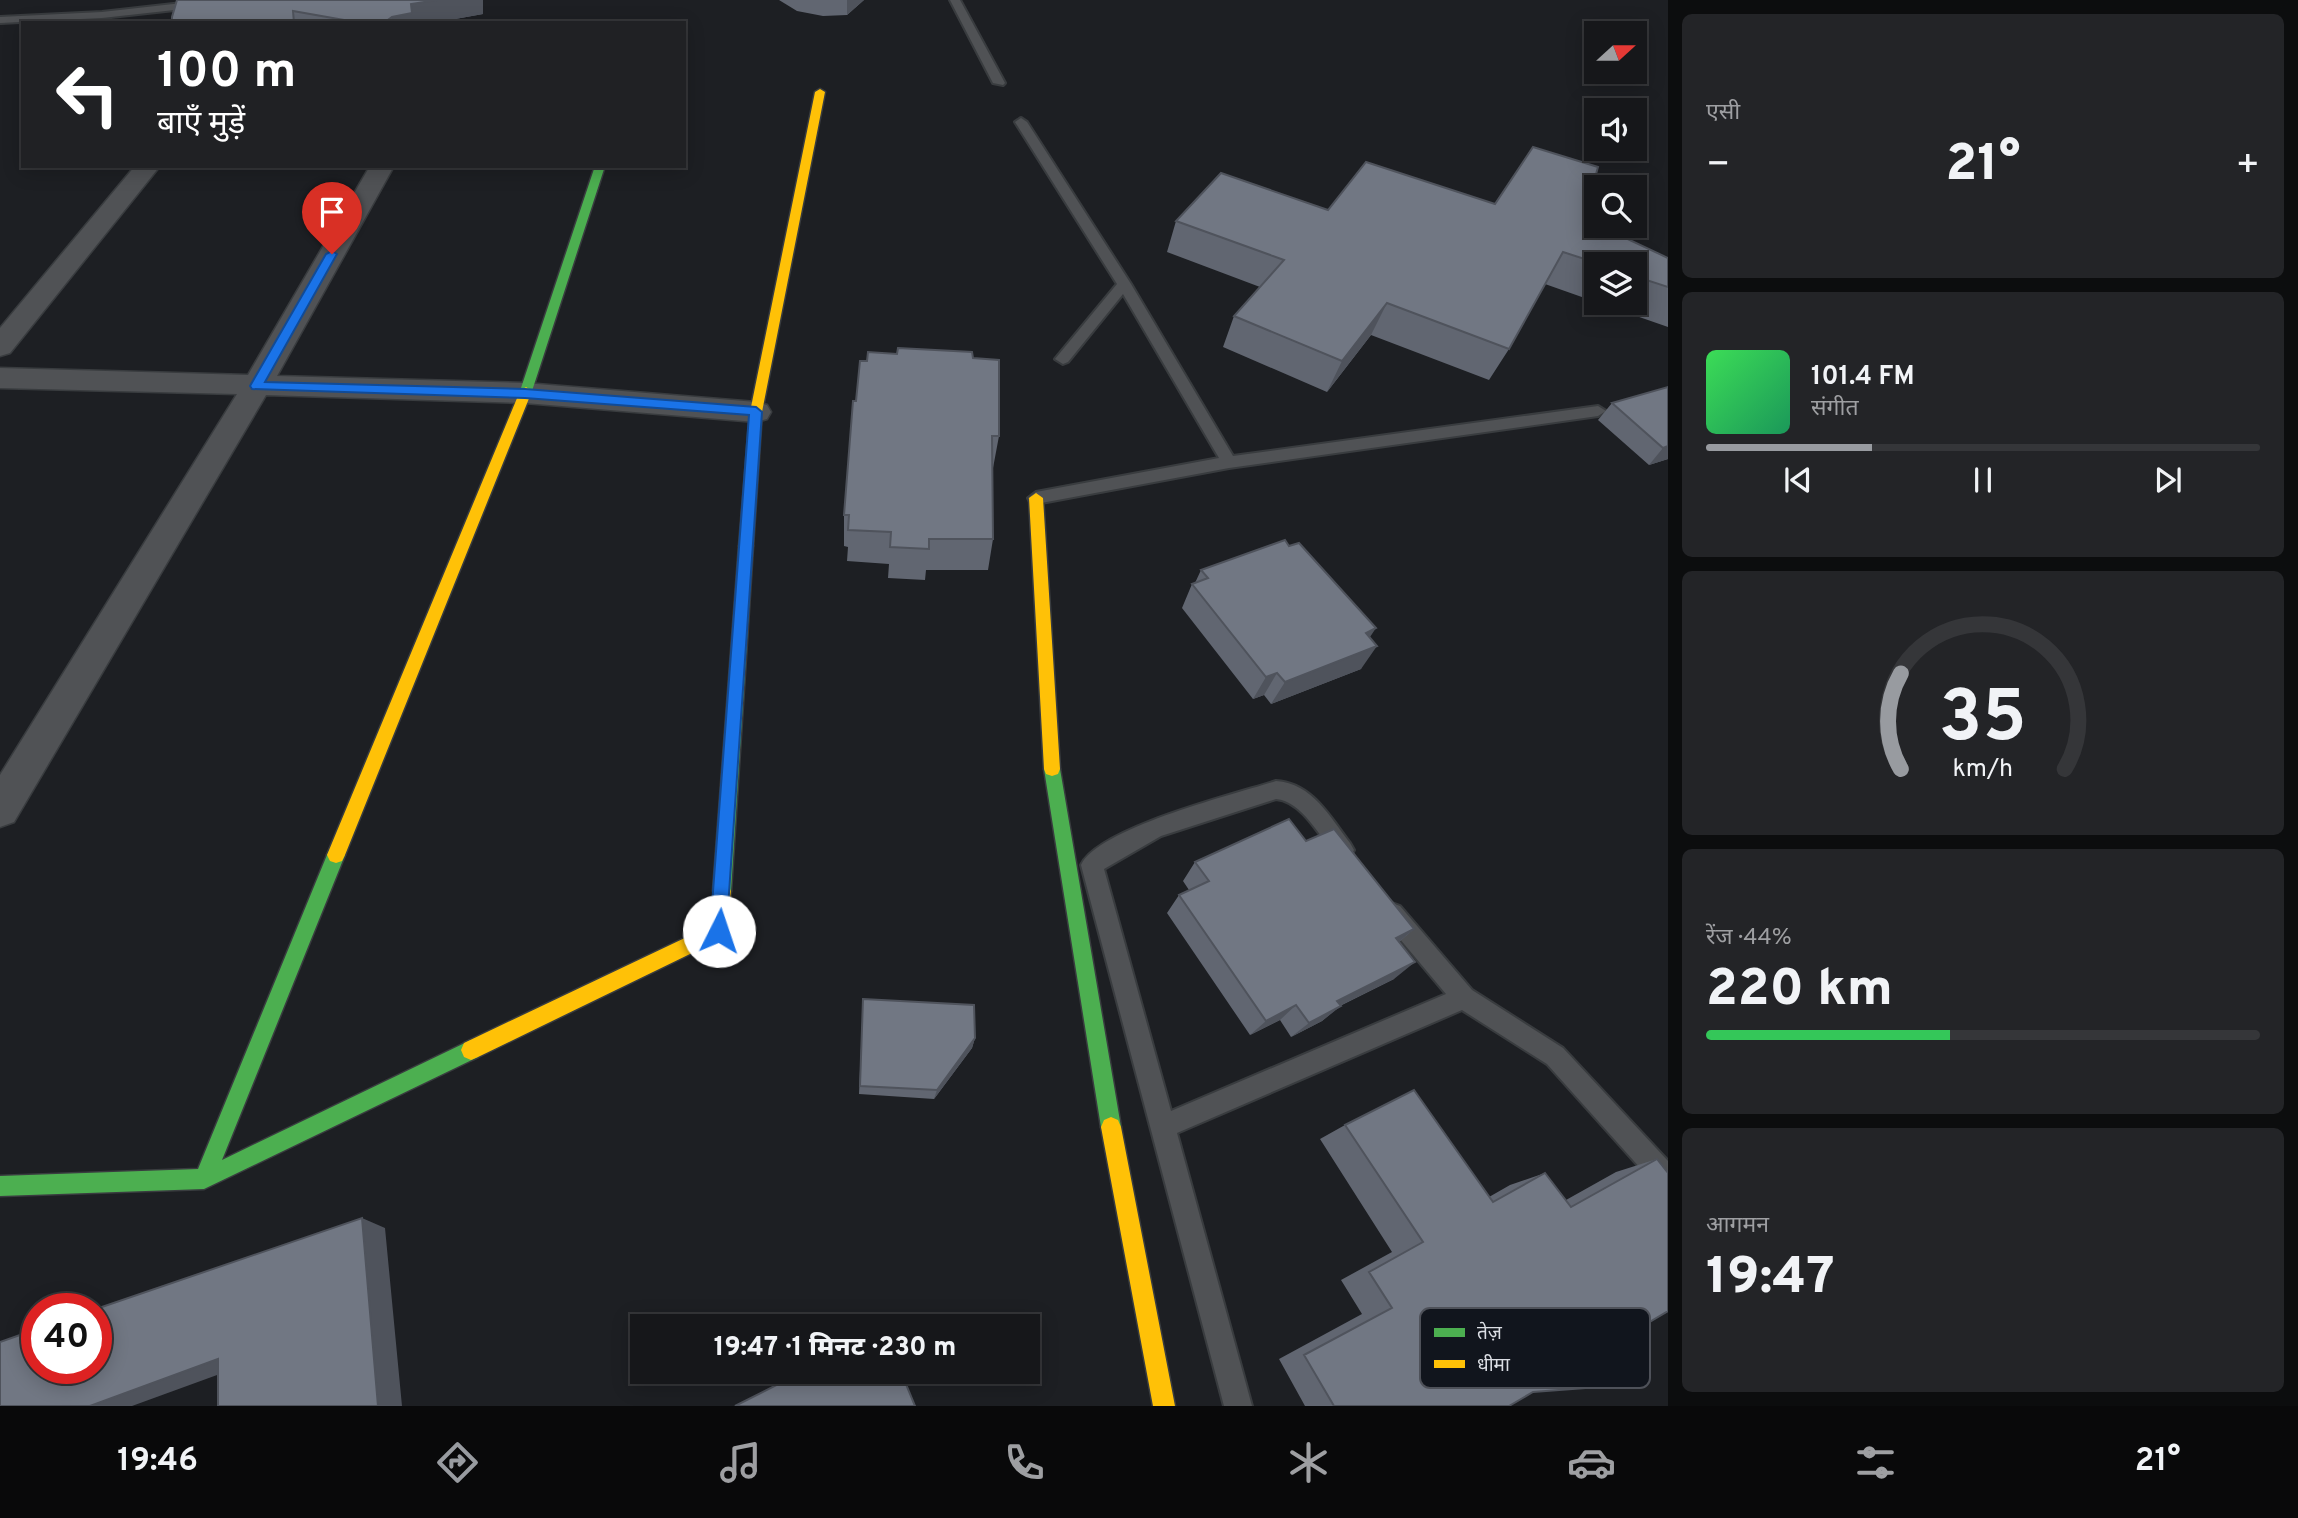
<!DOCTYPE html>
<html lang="hi">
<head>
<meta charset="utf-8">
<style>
  body { margin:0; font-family:Overpass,"Noto Sans Devanagari",sans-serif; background:#232427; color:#f1f3f6; height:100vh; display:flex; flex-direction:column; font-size:26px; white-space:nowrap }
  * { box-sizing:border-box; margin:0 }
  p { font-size:23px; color:#9e9fa2 }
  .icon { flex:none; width:38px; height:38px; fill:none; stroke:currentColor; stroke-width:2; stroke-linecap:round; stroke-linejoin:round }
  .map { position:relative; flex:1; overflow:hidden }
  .drawer { display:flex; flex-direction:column; gap:14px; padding:14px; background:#0c0d0e; width:630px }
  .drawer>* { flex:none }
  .banner { position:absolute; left:21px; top:21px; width:665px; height:147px; border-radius:0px; box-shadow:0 4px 18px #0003,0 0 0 2px #353639; background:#202124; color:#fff; overflow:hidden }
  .needle { width:46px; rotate:69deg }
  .controls { position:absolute; left:1584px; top:21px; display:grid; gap:14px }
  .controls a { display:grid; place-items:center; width:63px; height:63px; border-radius:0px; background:#16171a; box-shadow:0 4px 18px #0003,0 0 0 2px #353639; font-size:35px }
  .speed { position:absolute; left:21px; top:1293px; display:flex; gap:14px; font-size:35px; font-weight:700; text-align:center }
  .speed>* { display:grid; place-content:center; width:91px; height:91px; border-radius:50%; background:#16171a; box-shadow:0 4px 18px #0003,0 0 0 2px #353639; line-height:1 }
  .speed .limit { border:10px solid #d22; background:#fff; color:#111 }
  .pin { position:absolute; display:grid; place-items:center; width:60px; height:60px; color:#fff; margin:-72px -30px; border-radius:50% 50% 50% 0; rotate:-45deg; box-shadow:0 0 7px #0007 }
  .pin .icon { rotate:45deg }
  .me { position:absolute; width:77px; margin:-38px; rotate:4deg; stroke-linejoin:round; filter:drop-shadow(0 0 5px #0008) }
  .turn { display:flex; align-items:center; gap:24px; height:147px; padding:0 21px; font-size:32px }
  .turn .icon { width:91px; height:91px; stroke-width:2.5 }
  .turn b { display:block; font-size:49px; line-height:60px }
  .big { font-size:52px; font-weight:800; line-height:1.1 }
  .drawer .card { flex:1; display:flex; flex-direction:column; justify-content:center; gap:10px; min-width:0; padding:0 24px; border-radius:10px; background:#232427 }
  .drawer .dial { align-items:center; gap:0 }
  .dial svg { height:182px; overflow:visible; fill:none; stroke:#353639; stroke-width:7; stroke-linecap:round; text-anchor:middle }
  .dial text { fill:#f1f3f6; stroke:none }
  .song { display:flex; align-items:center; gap:21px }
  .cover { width:84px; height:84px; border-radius:10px; background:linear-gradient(135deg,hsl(130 70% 55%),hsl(150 70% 35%)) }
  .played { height:7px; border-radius:4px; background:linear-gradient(90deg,#989ba0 30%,#353639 30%) }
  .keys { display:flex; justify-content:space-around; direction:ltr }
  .heat { display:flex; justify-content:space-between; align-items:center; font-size:38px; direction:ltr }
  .charge { height:10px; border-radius:5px; background:linear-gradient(90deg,#34c759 44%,#353639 0) }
  .trip { position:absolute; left:630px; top:1314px; width:410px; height:70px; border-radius:0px; background:#16171a; box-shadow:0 4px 18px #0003,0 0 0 2px #353639; font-weight:800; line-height:70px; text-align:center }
  .menu { display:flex; height:112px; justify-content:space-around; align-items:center; background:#09090a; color:#9e9fa2 }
  .menu .icon { width:49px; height:49px }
  .menu .selected { color:#989ba0 }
  .menu b { font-size:32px; color:#f1f3f6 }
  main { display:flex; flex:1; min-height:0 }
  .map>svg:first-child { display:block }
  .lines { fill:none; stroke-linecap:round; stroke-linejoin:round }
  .lane-casing { stroke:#393c3f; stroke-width:4 }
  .street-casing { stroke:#393c3f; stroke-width:3 }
  .fast-casing { stroke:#393c3f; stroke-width:3 }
  .slow-casing { stroke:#393c3f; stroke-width:3 }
  .lane { fill:#505255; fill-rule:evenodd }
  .street { fill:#505255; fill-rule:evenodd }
  .fast { fill:#4caf50; fill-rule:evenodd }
  .slow { fill:#ffc107; fill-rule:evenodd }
  .wall { fill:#616671 }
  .shaded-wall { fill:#4f535c }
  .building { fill:#717783; stroke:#4f535c; stroke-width:2 }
  .route { fill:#1a73e8; stroke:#114b97; stroke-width:2 }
  .key { fill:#11151d; stroke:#4e5159; stroke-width:2 }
  .key-label { font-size:19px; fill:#dbdee4 }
</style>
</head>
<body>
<main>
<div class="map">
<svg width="1668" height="1406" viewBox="0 0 1668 1406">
  <rect width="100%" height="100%" fill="#1d1f23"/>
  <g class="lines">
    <defs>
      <path id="lane" d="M209,0H243L238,3L102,18L0,23V17L102,12Z
        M950,0H960L1005,83L1003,85L993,83Z
        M1021,118L1027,122L1131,284L1233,456L1598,406L1606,411L1598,416L1229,468L1036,504L1030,502L1028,498L1036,492L1219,458L1123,294L1068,362L1063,364L1055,359L1117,284L1015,122Z
        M1276,781C1312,783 1330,817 1350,843L1354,850L1350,857L1343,860L1336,857C1321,838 1302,801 1276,799L1161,836L1104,869L1171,1111L1446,994L1384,920L1381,913L1384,906L1392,903L1400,906L1472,990L1563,1048L1668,1161V1193L1659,1189L1547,1064L1462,1010L1177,1133L1252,1406H1224L1081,865C1098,828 1235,794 1276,781Z"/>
      <path id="street" d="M135,166H160L10,353L0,356V328Z
        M370,166H394L277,376L525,383L756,402L767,405L771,412L767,419L756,422L525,403L266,395L14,822L0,827V775L237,394L0,388V368L248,375Z"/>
      <path id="fast" d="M595,166H605L532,391L530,394H522L520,391Z
        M746,541L753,546L731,891L728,897L722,899L716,897L713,891L739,546Z
        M1052,762L1058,764L1060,769L1121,1127L1118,1134L1111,1137L1104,1134L1101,1127L1044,769L1046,764Z
        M336,847L342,849L345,855L222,1160L471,1040L478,1043L481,1050L478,1057L204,1189L0,1196V1176L198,1169L327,855L330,849Z"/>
      <path id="slow" d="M820,89L825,92L762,412L753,546L746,551L739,546L750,412L815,92Z
        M526,387L532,391L345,855L342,861L336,863L330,861L327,855L520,391Z
        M1036,493L1043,498L1060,769L1058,774L1052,776L1046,774L1044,769L1029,498Z
        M722,883L728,885L731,891L725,937L478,1057L471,1060L464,1057L461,1050L464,1043L710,926L716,885Z
        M1111,1117L1118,1120L1121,1127L1175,1406H1153L1101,1127L1104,1120Z"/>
    </defs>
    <use href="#lane" class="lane-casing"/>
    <use href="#street" class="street-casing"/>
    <use href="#fast" class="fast-casing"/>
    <use href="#slow" class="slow-casing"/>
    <use href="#lane" class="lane"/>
    <use href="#street" class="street"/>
    <use href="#fast" class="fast"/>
    <use href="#slow" class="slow"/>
  </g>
  <path class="wall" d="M177,0L483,14L433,23H172Z
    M779,0H864L847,15L823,16L797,11Z
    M1495,204L1584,218L1668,258V327L1599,303H1634V264H1596V302L1545,284L1509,349L1489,380L1371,335L1327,392L1223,347L1234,316L1260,287L1167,252L1176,221L1328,210Z
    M973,358L999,436L993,468H992L993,539L988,570H926L925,580L888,578L889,564L847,561L848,547L844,546V515L856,401Z
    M1668,387V459L1649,465L1598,420L1612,403Z
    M1201,570L1370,638L1361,669L1271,704L1264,695L1253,699L1182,608L1192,584L1195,583Z
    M1306,841L1414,929L1399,942L1394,979L1340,1006L1322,1021L1291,1037L1280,1020L1250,1035L1167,913L1179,895L1189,890L1183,881L1195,862Z
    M863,999L975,1038L972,1048L934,1099L859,1094Z
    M1345,1125L1489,1197L1510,1185L1545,1173L1566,1200L1616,1172L1657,1159L1533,1392L1509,1406H1305L1279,1359L1362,1314L1341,1280L1392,1252L1320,1139Z"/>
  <path class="shaded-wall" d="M437,0H483V14L433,23H385L411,4Z
    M847,0H864L847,15Z
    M1387,303L1371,335L1327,392L1342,361Z
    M1668,446V459L1649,465L1663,448Z
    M1376,628L1360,652L1366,633Z
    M1377,646L1361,669L1271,704L1285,682Z
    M1277,673L1264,695L1253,699L1266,677Z
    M1414,929L1394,946L1396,938Z
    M1415,962L1394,979L1319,1016L1337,1001Z
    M1296,1005L1280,1020L1250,1035L1266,1021Z
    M1341,1006L1322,1021L1291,1037L1309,1023Z
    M975,1038L972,1048L934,1099L937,1090Z
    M362,1218L385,1228L402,1406H378Z
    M218,1359L250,1363L132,1406H90Z"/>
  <path class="building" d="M177,0H437L411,4L412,13L392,17L385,22L361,23L293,11L294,23H172V17Z
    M1533,147L1598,167L1584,218L1596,224V226H1600L1668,258V287L1634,276V264H1600L1563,252L1509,349L1387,303L1342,361L1234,316L1284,260L1176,221L1221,173L1328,210L1366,162L1495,204Z
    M898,348L972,352L973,358L999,360V436H992L993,539H929V549L890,547L891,532L848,530L849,515H844L853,401H856L860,361H867L868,352L897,354Z
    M1668,387V446L1663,448L1612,403Z
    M1285,540L1289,546L1299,543L1376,628L1366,633L1377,646L1285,682L1277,673L1266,677L1192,584L1208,578L1201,570Z
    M1289,819L1306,841L1334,829L1414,929L1396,938L1415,962L1337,1001L1341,1006L1309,1023L1296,1005L1266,1021L1179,895L1209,881L1195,862Z
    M863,999L974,1005L975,1038L937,1090L860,1086Z
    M1414,1090L1493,1202L1545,1173L1571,1207L1657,1159L1668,1173V1311L1599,1352L1585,1388L1533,1392L1509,1406H1334L1304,1355L1392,1308L1369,1272L1423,1242L1345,1125Z
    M362,1218L378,1406H218V1359L90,1406H0V1342L37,1329V1368H96V1309Z
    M802,1372H901L915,1406H735Z"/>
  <path class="route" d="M332,251L337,254L265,382L525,389L756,407L762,412L726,937L719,940L713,937L710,931L749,415L525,398L252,389L250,386L326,254Z"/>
  <rect x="1420" y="1308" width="230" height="80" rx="10" class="key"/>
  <rect x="1434" y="1328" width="31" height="9" fill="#4caf50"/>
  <rect x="1434" y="1360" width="31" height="8" fill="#ffc107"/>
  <g class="key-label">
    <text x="1477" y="1339">तेज़</text>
    <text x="1477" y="1371">धीमा</text>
  </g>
</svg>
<div class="controls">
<a><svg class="needle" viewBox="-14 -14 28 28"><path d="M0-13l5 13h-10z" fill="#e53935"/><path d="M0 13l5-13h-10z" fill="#9e9fa2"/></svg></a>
<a><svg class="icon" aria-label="sound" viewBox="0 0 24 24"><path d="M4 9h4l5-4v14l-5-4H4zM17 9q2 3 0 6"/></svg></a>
<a><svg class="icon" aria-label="search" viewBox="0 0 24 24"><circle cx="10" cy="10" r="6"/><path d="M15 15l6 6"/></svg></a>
<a><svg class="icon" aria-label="layers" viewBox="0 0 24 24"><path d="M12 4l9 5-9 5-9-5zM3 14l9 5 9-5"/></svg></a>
</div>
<div class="speed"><div class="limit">40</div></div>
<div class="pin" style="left:332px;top:254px;background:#d93025"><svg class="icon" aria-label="arrive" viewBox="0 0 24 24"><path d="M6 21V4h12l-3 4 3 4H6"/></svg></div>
<svg class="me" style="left:719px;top:931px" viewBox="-20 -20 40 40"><circle r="19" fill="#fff"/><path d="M0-13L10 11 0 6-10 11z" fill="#1a73e8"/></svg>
<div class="trip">19:47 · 1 मिनट · 230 m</div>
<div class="banner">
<div class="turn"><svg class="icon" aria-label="left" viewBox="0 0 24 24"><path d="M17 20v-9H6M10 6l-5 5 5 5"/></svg><div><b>100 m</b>बाएँ मुड़ें</div></div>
</div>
</div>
<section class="drawer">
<div class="card"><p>एसी</p>
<div class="heat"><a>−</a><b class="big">21°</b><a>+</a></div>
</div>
<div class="card">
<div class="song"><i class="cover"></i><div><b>101.4 FM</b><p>संगीत</p></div></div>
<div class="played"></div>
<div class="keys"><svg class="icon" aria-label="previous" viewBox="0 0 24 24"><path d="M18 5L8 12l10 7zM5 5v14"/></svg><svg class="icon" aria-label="pause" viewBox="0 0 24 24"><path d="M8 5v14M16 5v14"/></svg><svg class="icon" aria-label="next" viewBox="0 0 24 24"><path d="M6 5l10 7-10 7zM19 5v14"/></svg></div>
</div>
<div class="card dial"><svg viewBox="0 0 100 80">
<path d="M14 69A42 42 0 1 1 86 69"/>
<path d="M14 69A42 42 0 0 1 14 27" stroke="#989ba0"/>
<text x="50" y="56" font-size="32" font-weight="700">35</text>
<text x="50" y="72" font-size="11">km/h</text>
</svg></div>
<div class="card"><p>रेंज · 44%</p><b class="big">220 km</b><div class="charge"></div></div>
<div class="card"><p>आगमन</p><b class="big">19:47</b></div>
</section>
</main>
<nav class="menu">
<b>19:46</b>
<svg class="icon selected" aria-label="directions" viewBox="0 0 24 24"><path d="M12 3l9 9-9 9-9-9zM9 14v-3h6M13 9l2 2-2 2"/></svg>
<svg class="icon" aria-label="music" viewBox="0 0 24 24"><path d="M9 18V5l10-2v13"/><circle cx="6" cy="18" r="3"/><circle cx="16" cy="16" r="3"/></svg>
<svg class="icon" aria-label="phone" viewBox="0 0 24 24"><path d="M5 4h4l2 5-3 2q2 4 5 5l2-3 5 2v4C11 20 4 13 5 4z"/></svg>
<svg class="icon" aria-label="climate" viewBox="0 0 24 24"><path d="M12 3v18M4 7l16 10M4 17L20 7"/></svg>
<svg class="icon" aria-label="car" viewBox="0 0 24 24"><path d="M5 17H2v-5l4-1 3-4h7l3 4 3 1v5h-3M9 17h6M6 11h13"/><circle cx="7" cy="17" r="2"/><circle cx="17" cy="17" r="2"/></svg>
<svg class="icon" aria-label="filters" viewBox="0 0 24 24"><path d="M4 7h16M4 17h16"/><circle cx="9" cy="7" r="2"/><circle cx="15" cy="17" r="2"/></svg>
<b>21°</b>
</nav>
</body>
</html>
